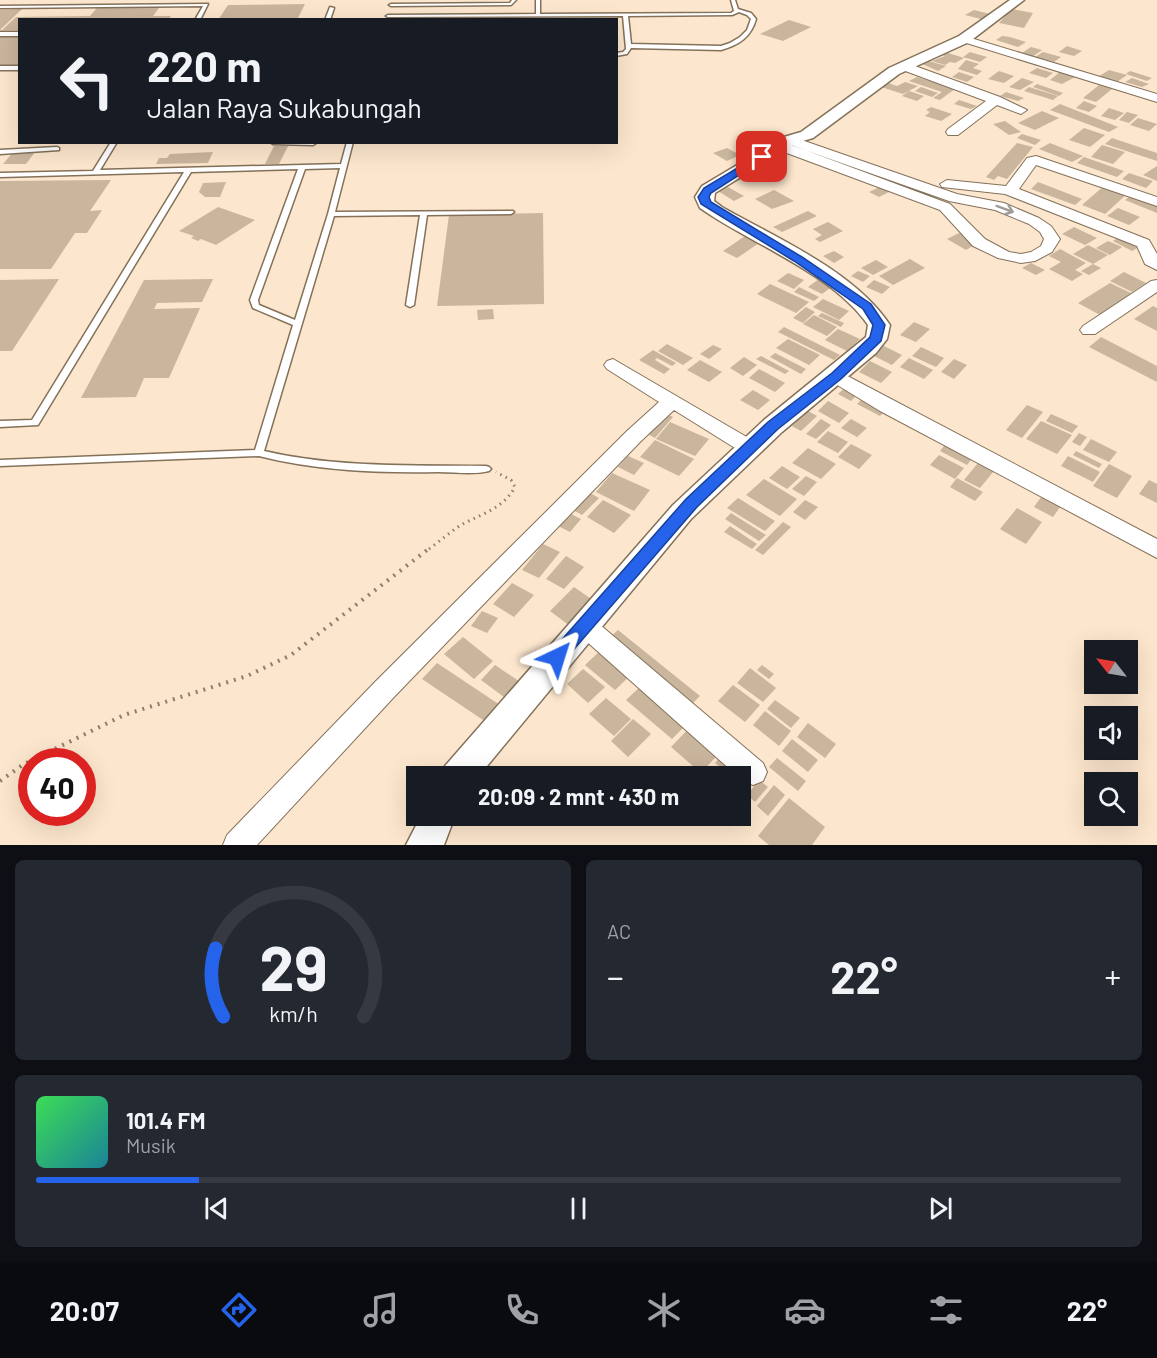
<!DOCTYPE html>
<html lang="id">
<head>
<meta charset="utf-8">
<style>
  body { margin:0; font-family:Barlow,sans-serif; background:#242831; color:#f1f3f6; height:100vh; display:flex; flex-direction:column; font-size:22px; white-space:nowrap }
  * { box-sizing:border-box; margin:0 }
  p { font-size:20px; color:#9ea1a6 }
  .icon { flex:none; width:33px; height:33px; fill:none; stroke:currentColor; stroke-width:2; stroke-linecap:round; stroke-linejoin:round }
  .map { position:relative; height:845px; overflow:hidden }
  .panel { display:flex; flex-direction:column; gap:15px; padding:15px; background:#0d0f14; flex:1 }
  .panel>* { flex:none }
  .top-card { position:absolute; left:18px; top:18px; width:600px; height:126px; border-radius:0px; box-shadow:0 6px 24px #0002; background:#171b24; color:#f1f3f6; overflow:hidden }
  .needle { width:39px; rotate:301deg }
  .fabs { position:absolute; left:1084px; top:640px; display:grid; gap:12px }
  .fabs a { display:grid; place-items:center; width:54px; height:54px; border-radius:0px; background:#171b24; box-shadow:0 6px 24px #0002; font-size:30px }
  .speed { position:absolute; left:18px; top:748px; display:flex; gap:12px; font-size:30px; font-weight:700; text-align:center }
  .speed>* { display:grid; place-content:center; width:78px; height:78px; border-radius:50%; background:#171b24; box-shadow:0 6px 24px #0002; line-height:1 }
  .speed .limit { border:9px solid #d22; background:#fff; color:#111 }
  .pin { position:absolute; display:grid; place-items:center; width:51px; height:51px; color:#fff; margin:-26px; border-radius:12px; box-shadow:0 3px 9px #0006 }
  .me { position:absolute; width:66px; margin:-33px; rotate:41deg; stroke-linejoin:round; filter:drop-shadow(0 0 4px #0008) }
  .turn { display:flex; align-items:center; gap:21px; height:126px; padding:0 30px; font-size:27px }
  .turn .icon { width:78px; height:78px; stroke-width:2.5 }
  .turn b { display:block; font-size:42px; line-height:51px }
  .big { font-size:45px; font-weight:700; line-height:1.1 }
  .panel .card { flex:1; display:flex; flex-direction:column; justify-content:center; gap:9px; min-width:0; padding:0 21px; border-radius:9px; background:#242831 }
  .panel .dial { align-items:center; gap:0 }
  .dial svg { height:156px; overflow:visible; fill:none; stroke:#363941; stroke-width:7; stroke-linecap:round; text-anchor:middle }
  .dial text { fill:#f1f3f6; stroke:none }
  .song { display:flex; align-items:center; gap:18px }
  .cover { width:72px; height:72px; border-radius:9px; background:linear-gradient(135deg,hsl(130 70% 55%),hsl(190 70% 35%)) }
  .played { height:6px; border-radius:3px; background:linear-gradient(90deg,#2563eb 15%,#363941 15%) }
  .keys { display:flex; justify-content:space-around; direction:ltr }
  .heat { display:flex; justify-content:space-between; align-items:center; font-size:33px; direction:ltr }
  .panel .tiles { flex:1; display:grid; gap:15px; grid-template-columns:1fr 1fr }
  .card:last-child { grid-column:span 2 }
  .trip { position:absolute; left:406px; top:766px; width:345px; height:60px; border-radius:0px; background:#171b24; box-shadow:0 6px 24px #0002; font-weight:700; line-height:60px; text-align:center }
  .dock { display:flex; height:96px; justify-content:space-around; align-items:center; background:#090b0e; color:#9ea1a6 }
  .dock .icon { width:42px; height:42px }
  .dock .selected { color:#2563eb }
  .dock b { font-size:27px; color:#f1f3f6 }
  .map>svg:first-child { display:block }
  .building { fill:#cab59d }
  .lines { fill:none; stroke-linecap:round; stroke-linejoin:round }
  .service-casing { stroke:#84715a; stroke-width:3 }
  .minor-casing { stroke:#84715a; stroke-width:2 }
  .tertiary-casing { stroke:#84715a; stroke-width:3 }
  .path-far1 { stroke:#8d7f6e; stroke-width:3; stroke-dasharray:1.5 4.5; stroke-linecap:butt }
  .path { stroke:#8d7f6e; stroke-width:4; stroke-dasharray:2 6; stroke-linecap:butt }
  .service { fill:#fff; fill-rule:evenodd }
  .minor { fill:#fff; fill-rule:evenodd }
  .tertiary { fill:#fff; fill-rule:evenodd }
  .oneway { stroke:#9f9b97 }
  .route { fill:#2563eb; stroke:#184099; stroke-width:1.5 }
</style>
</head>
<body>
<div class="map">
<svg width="1157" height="845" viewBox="0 0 1157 845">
  <rect width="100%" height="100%" fill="#fce6cd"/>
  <path class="building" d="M305,4L297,20H218L228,5Z
    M97,8H159L153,16H171L168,20H20V30H2L16,17L90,16Z
    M22,9L0,30V10Z
    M1012,9L1033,13L1024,28L999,23Z
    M974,10L990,14L981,19L965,15Z
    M789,20L811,27L783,41L760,34Z
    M0,34H20V65H0Z
    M1002,36L1010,37L1026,42L1018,47L996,40Z
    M1067,46L1082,51L1074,56L1059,52Z
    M1031,47L1042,50L1032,57L1025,58L1029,55L1022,53Z
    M945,52L964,58L955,63L950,62L945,65L932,61L945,56L941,55Z
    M970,52L987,57L980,62L963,57Z
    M1043,52L1061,57L1054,62L1035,57Z
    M926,59L929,61L946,66L938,71L920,63Z
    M966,60L979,64L973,68L982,71L977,75L958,69Z
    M1037,68L1053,73L1046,78L1029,73Z
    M1109,70L1127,75L1114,84L1096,78Z
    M999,71L1014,76L1004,83L988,79Z
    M1061,71L1077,76L1062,84L1050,80Z
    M1130,71L1152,78L1147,81L1126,74Z
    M959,72L974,77L967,82L952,77Z
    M917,77L955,89L940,100L933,98L942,92L909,81Z
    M1022,78L1034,82L1020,90L1009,87Z
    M1132,78L1149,84L1142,87L1125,82Z
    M905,82L918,86L903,94L881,87L888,83L897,86Z
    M1037,84L1063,93L1059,96L1033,87Z
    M1099,85L1112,89L1096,102L1083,98Z
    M921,87L938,93L932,97L915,91Z
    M1029,87L1058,96L1053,100L1024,91Z
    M909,91L924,96L917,101L902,96Z
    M1006,92L1024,98L1018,101L1000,96Z
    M959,100L977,106L971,109L954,104Z
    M1084,101L1097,106L1089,112L1076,108Z
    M1060,104L1118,127L1109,132L1050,110Z
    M931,107L952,114L941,121L925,116L930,112L926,110Z
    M1109,108L1124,113L1115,120L1101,116Z
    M1042,111L1059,118L1035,130L1018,123Z
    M1127,112L1138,115L1129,123L1119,120Z
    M1138,118L1157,124L1149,131L1130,125Z
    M1005,121L1021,132L1009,135L993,124Z
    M1084,128L1105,135L1090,147L1069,140Z
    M1022,134L1041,140L1035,145L1017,138Z
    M1112,138L1157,153V161L1105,144Z
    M1017,143L1033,147L1007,179L998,176L994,180L986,177Z
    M1050,143L1083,156L1072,162L1039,149Z
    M1102,145L1125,152L1113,164L1091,157Z
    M274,146H288L279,164H265Z
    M727,148L740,155L727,161L713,153Z
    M13,152H35L26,164H3Z
    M213,152L208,163L156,164L159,158H167L170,154Z
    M1084,157L1124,171L1117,177L1077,163Z
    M1157,166V181L1143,175Z
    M1129,173L1153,181L1146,188L1122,179Z
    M111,180L90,211L102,210L87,233H75L51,269H0V181Z
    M226,182L220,197H205L199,192L203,183Z
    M1038,182L1082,199L1075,205L1031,189Z
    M884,185L893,190L879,197L869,192Z
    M1105,185L1128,193L1105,214L1082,205Z
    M728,187L744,196L734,201L718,191Z
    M774,190L794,201L772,209L755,199Z
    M1133,194L1157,203V213L1125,200Z
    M218,207L255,220L216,245L201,239L198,241L191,238L194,236L179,231Z
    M1118,208L1140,217L1129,225L1107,216Z
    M808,211L817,216L782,232L773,227Z
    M543,213L544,304L437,306L449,215Z
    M828,222L843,231L820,242L815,239L822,235L813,229Z
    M1074,227L1097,238L1085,245L1062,234Z
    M959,233L978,243L966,250L947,239Z
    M748,234L762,241L737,258L723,251Z
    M1119,237L1139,247L1132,251L1113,241Z
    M1108,241L1122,247L1110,255L1096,248Z
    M1088,245L1108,255L1093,264L1073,254Z
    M1060,249L1086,263L1075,270L1083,274L1072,281L1049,269L1061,262L1049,256Z
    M834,251L844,257L834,263L823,256Z
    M910,259L925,268L893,285L879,276Z
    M876,260L888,267L873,275L861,268Z
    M1031,263L1045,270L1036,275L1022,268Z
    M1093,264L1101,268L1089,275L1081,271Z
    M858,271L870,276L863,282L851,276Z
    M1124,272L1146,283L1132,292L1110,281Z
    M788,273L804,280L794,289L777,281Z
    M59,279L12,351H0V280Z
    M213,279L202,302L157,303L154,309L200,308L169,378H144L136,397L81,398L144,280Z
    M819,279L833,286L822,294L808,287Z
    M874,280L890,287L882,294L866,287Z
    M1110,283L1133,294L1102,316L1078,303Z
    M770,284L809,302L796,313L757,294Z
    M799,287L819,297L814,301L794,292Z
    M823,299L849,311L839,320L813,307Z
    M1153,306L1157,308V331L1134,319Z
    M806,307L815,312L803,323L793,318Z
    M493,309L494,319L478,320L477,310Z
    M822,313L844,323L841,327L818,316Z
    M814,315L837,327L827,336L803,324Z
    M914,322L930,329L916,342L900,335Z
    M784,327L840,355L834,360L778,332Z
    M838,329L860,339L847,351L825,340Z
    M1101,337L1157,366V382L1089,347Z
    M788,339L820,355L809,365L776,348Z
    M667,344L693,358L683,365L658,351Z
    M880,344L902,355L892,365L870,354Z
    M713,345L722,349L709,359L700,354Z
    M921,347L944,358L936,367L912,356Z
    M653,350L676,363L672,366L657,358L655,360L670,369L664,374L639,360Z
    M775,353L806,369L801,374L770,357Z
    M761,356L789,371L785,374L756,359Z
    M744,357L757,365L743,376L730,368Z
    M909,358L933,370L924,379L900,367Z
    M954,359L967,365L954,379L941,372Z
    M700,360L722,372L709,382L687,370Z
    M870,361L892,372L881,383L859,372Z
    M759,369L785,383L775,392L749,378Z
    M848,385L861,391L851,401L838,394Z
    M753,390L770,400L758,410L740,400Z
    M865,396L888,408L880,416L857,404Z
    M828,401L849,413L839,423L818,411Z
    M1027,405L1043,412L1022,438L1006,430Z
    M808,411L817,416L801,431L792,426Z
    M664,413L673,417L655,438L646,433Z
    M1051,414L1078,426L1072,433L1046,421Z
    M821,419L831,425L816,439L806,434Z
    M851,419L867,428L857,437L841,428Z
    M1041,421L1072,435L1057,454L1026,439Z
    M670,422L709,439L695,456L656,439Z
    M828,431L848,442L838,453L817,442Z
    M1079,433L1087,437L1080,446L1072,442Z
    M1091,439L1117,452L1109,462L1083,450Z
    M655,440L694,459L679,476L640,457Z
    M948,441L975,455L967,465L940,451Z
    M851,444L872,455L859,469L838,457Z
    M808,448L836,464L821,479L792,463Z
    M1076,451L1102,464L1099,468L1073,455Z
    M939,455L964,468L955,479L930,465Z
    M628,456L644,463L634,475L618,467Z
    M1068,456L1100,472L1093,482L1061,466Z
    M978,463L994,471L980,488L964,480Z
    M1109,464L1132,476L1117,498L1093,486Z
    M782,466L800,477L787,489L769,478Z
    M612,473L650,490L634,511L596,492Z
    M806,476L817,482L804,496L792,489Z
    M957,478L983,492L975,501L950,487Z
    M764,479L797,499L780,516L746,495Z
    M1149,480L1157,484V503L1139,494Z
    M590,493L599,498L582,515L573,510Z
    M1044,493L1063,503L1053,517L1034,507Z
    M738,498L775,521L765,531L727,508Z
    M603,500L631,515L614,533L587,517Z
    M805,500L818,507L805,520L793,512Z
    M1017,508L1042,522L1026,544L1000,529Z
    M569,513L581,519L570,532L558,526Z
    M731,513L766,535L759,541L725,519Z
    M783,522L791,527L763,555L755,550Z
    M730,526L757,544L752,549L724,532Z
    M543,544L560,552L539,578L522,570Z
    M566,556L584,567L564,589L546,579Z
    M512,583L534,595L514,617L493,604Z
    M574,587L594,601L570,626L550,611Z
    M482,611L498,618L487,633L471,626Z
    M618,630L700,696L689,707L607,640Z
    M463,637L493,661L474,679L444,654Z
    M601,650L631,675L615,690L585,665Z
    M437,663L500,705L486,722L422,679Z
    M495,665L523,684L508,700L481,680Z
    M762,665L774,674L769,679L757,670Z
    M750,668L776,688L763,702L737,683Z
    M583,669L605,687L588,703L567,684Z
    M642,685L688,723L672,739L626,700Z
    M733,685L760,705L745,722L718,701Z
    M606,698L631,719L614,736L589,714Z
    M775,700L800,718L791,728L767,709Z
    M765,711L791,731L779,746L753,725Z
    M633,719L651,734L628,757L611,741Z
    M808,723L836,744L825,758L797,737Z
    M692,725L722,750L701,773L671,747Z
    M792,739L818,760L808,772L782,751Z
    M724,753L752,776L743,787L741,777H731L715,763Z
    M777,758L806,781L798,791L769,767Z
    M713,767L725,777H704Z
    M759,780L768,787L755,802L747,795Z
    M774,785L785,795L768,816L757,806Z
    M789,798L825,827L812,845H769L758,836Z"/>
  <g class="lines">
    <defs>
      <path id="service" d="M512,0H516L511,5L391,6L389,5L391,4L510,3Z
        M536,0H540V14L731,13L734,11L731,0H735L738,9L751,13L756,19C751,37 739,45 721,50L631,48L627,54L616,56V53L623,52L626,49L623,16L388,17L386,16L388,15L536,14ZM739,12L747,15L751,19L747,30L740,37L730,43L721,46L631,44L628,16L732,15Z
        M208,4L200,20H195L203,6L0,8V6Z
        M330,7L334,8L330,20H325Z
        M0,32H20V36H0Z
        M0,66H20V70H0Z
        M111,142H117L100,170L341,164L347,142H353L335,212L513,211L514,212L511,214L427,215L414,305L410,307L406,305L420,215L334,216L264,451C337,468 412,465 486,466L489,467L491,469L489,471C474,475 455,472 438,472C378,473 318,471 259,456L0,466V460L255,450L293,325L253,308L250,300L298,169L191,172L38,425L0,427V421L32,420L184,172L0,177V173L93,171ZM340,168L328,214L295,320L259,305L258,300L305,169Z
        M270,142H316V143L313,145L273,144Z
        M57,147L59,148V150L0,154V150Z"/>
      <path id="minor" d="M964,36L1157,94V102L960,41L958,39Z
        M904,62L1000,97L1027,110L1021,114L997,105L958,135H948L946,132L948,129L986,101L900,69L898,66Z
        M790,136L957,194L1004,203L1039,218L1051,226L1060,239L1052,252L1035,261L1021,263L998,258L973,246L940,210L776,149L774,146L776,143H786L950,204L985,239L1009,252L1021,254L1031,252L1041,246L1044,239L1040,232L1029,224L995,210L949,201L785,143L783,140Z
        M1036,156L1157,197V206L1036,165L1019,189L1149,240L1157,254V270L1145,264L1137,246L1005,194L942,187L940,184L947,180L1006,186L1027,158Z
        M1157,280V292L1095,334H1083L1080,330L1083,326L1151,281Z
        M613,359L757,443L760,448L757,453L750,455L743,453L674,410L641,441L394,697L257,845H223L227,835L376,681L627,431L659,402L607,369L604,365L607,361Z
        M836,370L1157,539V558L880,411L829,380L827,376L829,372Z
        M584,615L592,618L763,763L767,772L763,781L753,785L743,781L576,632L572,625L576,618Z"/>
      <path id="tertiary" d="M1010,0H1024L969,42L899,74L813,138L796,143L715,193L714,201L722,207C778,239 854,271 890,325L887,339L876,353L782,432L691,519L478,777H440L445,766L673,505L764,420L866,337L868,325C832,273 751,244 700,208L695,197L702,186L784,137L801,132L889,68L959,36Z
        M421,816H455L444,845H406Z"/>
    </defs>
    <use href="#service" class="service-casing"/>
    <use href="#minor" class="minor-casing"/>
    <use href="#tertiary" class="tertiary-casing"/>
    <path class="path-far1" d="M429,549C440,541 450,532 461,525C481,514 503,509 515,487L511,480L496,472"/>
    <path class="path" d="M0,781L24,764L124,715L247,676L291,655L431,547"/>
    <use href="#service" class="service"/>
    <use href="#minor" class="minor"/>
    <use href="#tertiary" class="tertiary"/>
  </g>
  <defs><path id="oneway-shaft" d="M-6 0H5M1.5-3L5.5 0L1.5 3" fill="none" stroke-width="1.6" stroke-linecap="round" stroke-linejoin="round" transform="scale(1.5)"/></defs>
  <use class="oneway" href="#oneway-shaft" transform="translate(1005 209) rotate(20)"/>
  <path class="route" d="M759,155L767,157L711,193L709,197L711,202L802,257L871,304L885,325L881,341L841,379L778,429L697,507L563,662L557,665L551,662L548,657L551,652L686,499L768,422L832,373L870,337L873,325L863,309L794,261L701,204L698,197L704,188Z"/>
</svg>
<div class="fabs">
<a><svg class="needle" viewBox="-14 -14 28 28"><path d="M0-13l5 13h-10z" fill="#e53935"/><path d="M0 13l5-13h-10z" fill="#9ea1a6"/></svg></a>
<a><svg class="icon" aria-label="sound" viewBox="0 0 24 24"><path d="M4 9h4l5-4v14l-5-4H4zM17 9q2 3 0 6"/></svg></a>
<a><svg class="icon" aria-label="search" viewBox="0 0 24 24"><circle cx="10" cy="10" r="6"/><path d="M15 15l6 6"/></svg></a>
</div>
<div class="speed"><div class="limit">40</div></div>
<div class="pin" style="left:762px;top:157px;background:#d93025"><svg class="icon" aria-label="arrive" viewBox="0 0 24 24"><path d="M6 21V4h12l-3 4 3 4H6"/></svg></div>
<svg class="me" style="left:557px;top:657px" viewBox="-20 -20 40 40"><path d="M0-17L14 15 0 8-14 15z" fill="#2563eb" stroke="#fff" stroke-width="4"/></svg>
<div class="trip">20:09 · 2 mnt · 430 m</div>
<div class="top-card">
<div class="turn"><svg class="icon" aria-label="left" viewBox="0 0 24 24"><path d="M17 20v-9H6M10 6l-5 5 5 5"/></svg><div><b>220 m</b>Jalan Raya Sukabungah</div></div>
</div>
</div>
<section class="panel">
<div class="tiles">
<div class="card dial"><svg viewBox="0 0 100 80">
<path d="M14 69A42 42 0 1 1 86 69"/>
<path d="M14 69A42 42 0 0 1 10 34" stroke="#2563eb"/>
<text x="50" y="56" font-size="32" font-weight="700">29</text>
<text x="50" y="72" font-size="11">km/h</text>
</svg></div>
<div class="card"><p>AC</p>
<div class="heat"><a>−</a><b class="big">22°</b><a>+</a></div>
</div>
<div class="card">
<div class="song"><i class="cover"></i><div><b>101.4 FM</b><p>Musik</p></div></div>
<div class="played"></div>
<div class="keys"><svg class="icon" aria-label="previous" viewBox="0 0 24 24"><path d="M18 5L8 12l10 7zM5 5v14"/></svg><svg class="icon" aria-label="pause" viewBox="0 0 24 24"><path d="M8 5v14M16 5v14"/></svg><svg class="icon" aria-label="next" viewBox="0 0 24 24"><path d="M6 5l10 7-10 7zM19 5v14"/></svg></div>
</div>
</div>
</section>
<nav class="dock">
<b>20:07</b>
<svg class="icon selected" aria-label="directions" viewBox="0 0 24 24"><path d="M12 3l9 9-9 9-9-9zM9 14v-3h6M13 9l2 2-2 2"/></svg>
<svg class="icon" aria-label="music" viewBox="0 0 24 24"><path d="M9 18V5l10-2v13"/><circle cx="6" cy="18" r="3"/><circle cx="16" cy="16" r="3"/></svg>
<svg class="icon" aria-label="phone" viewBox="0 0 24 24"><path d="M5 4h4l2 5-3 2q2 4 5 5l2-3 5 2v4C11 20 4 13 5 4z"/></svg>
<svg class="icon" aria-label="climate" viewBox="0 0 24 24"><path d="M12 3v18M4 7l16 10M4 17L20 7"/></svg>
<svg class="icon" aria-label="car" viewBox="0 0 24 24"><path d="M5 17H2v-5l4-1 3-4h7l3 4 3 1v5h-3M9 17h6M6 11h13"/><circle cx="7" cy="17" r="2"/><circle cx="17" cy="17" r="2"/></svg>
<svg class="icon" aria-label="filters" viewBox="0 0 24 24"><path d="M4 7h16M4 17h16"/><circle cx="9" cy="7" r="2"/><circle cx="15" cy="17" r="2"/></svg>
<b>22°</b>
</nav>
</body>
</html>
